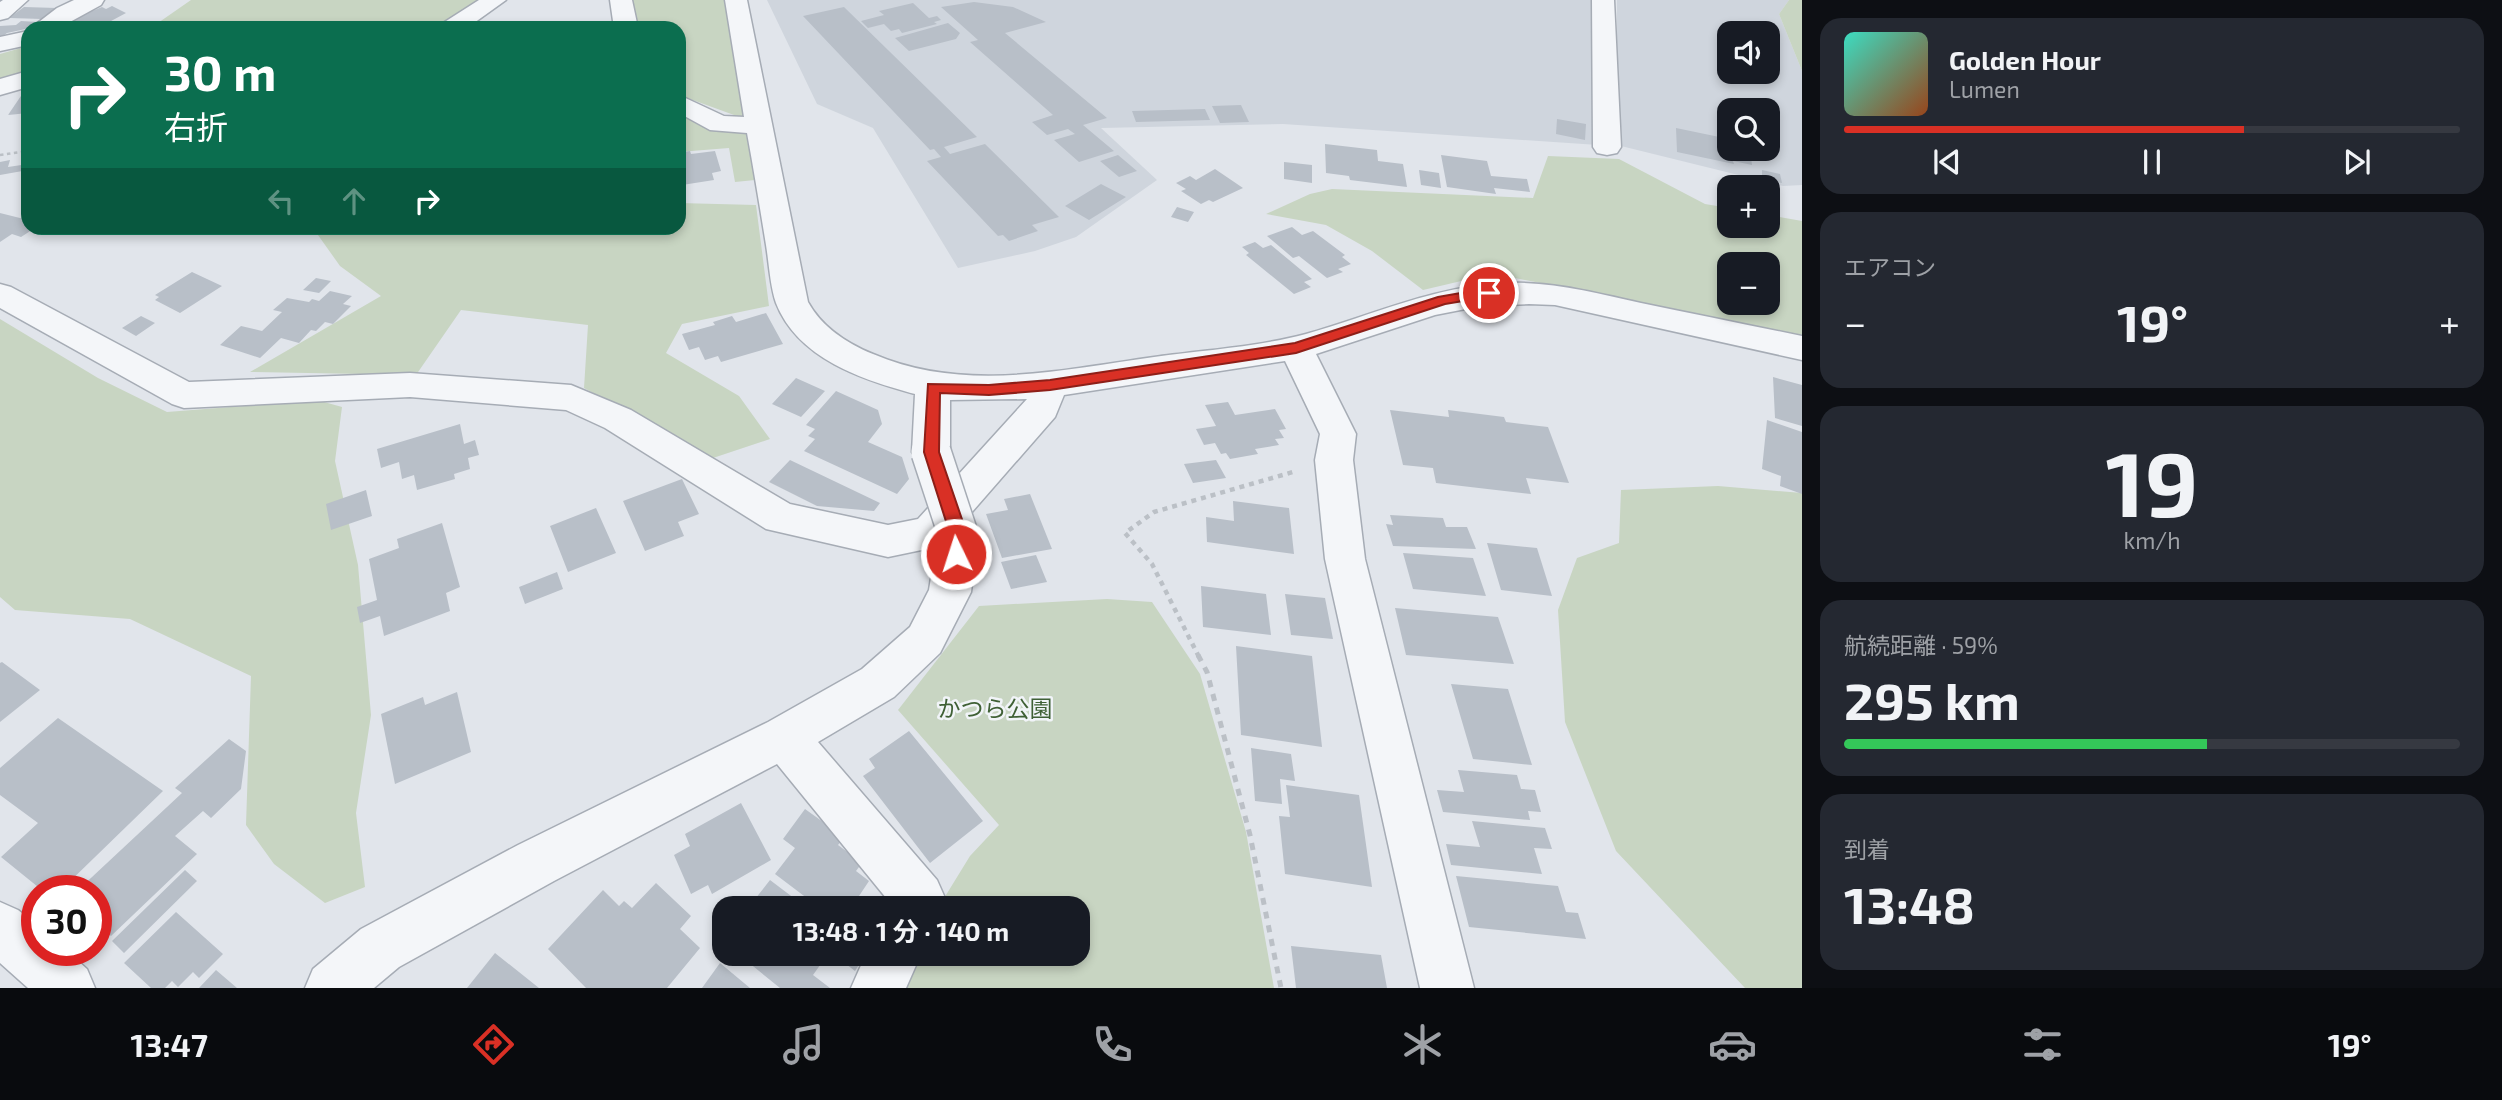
<!DOCTYPE html>
<html lang="ja">
<head>
<meta charset="utf-8">
<style>
  body { margin:0; font-family:"Exo 2","Noto Sans JP",sans-serif; background:#242831; color:#f1f3f6; height:100vh; display:flex; flex-direction:column; font-size:26px; white-space:nowrap }
  * { box-sizing:border-box; margin:0 }
  p { font-size:23px; color:#9ea1a6 }
  .icon { flex:none; width:38px; height:38px; fill:none; stroke:currentColor; stroke-width:2; stroke-linecap:round; stroke-linejoin:round }
  .map { position:relative; flex:1; overflow:hidden }
  .drawer { display:flex; flex-direction:column; gap:18px; padding:18px; background:#0d0f14; width:700px }
  .drawer>* { flex:none }
  .top-card { position:absolute; left:21px; top:21px; width:665px; height:214px; border-radius:21px; box-shadow:0 4px 10px #0003; background:#0b6e4f; color:#fff; overflow:hidden }
  .controls { position:absolute; left:1717px; top:21px; display:grid; gap:14px }
  .controls a { display:grid; place-items:center; width:63px; height:63px; border-radius:14px; background:#171b24; box-shadow:0 4px 10px #0003; font-size:35px }
  .speed { position:absolute; left:21px; top:875px; display:flex; gap:14px; font-size:35px; font-weight:700; text-align:center }
  .speed>* { display:grid; place-content:center; width:91px; height:91px; border-radius:50%; background:#171b24; box-shadow:0 4px 10px #0003; line-height:1 }
  .speed .limit { border:10px solid #d22; background:#fff; color:#111 }
  .pin { position:absolute; display:grid; place-items:center; width:60px; height:60px; color:#fff; margin:-30px; border:4px solid #fff; border-radius:50%; box-shadow:0 2px 7px #0007 }
  .me { position:absolute; width:77px; margin:-38px; rotate:356deg; stroke-linejoin:round; filter:drop-shadow(0 0 5px #0008) }
  .turn { display:flex; align-items:center; gap:24px; height:147px; padding:0 28px; font-size:32px }
  .turn .icon { width:91px; height:91px; stroke-width:2.5 }
  .turn b { display:block; font-size:49px; line-height:60px }
  .lanes { display:flex; align-items:center; height:66px; padding:0 28px; background:#0003; justify-content:center; gap:35px; direction:ltr }
  .lanes .off { opacity:.35 }
  .big { font-size:52px; font-weight:700; line-height:1.1 }
  .drawer .widget { flex:1; display:flex; flex-direction:column; justify-content:center; gap:10px; min-width:0; padding:0 24px; border-radius:21px; background:#242831 }
  .drawer .dial { align-items:center; gap:0 }
  .dial b { font-size:91px; line-height:1 }
  .song { display:flex; align-items:center; gap:21px }
  .cover { width:84px; height:84px; border-radius:10px; background:linear-gradient(135deg,hsl(170 70% 55%),hsl(20 70% 35%)) }
  .played { height:7px; border-radius:4px; background:linear-gradient(90deg,#d93025 65%,#363941 65%) }
  .keys { display:flex; justify-content:space-around; direction:ltr }
  .heat { display:flex; justify-content:space-between; align-items:center; font-size:38px; direction:ltr }
  .charge { height:10px; border-radius:5px; background:linear-gradient(90deg,#34c759 59%,#363941 0) }
  .trip { position:absolute; left:712px; top:896px; width:378px; height:70px; border-radius:21px; background:#171b24; box-shadow:0 4px 10px #0003; font-weight:700; line-height:70px; text-align:center }
  .tab-bar { display:flex; height:112px; justify-content:space-around; align-items:center; background:#090b0e; color:#9ea1a6 }
  .tab-bar .icon { width:49px; height:49px }
  .tab-bar .current { color:#d93025 }
  .tab-bar b { font-size:32px; color:#f1f3f6 }
  main { display:flex; flex:1; min-height:0 }
  .map>svg:first-child { display:block }
  .built { fill:#cfd5dd; fill-rule:evenodd }
  .green { fill:#c8d5c2; fill-rule:evenodd }
  .building { fill:#b8bfc8 }
  .lines { fill:none; stroke-linecap:round; stroke-linejoin:round }
  .minor-casing { stroke:#a6acb5; stroke-width:3 }
  .path-far2 { stroke:#bbc0c6; stroke-width:2.5; stroke-dasharray:3.5 3.5; stroke-linecap:butt }
  .path-far1 { stroke:#bbc0c6; stroke-width:4.5; stroke-dasharray:5 5; stroke-linecap:butt }
  .path { stroke:#bbc0c6; stroke-width:5; stroke-dasharray:7 7; stroke-linecap:butt }
  .minor { fill:#f4f6f9; fill-rule:evenodd }
  .minor-bridge-casing { stroke:#a6acb5; stroke-width:42; stroke-linecap:butt }
  .minor-bridge { stroke:#f4f6f9; stroke-width:39 }
  .route { fill:#d93025; stroke:#8d1f18; stroke-width:2 }
  .labels { text-anchor:middle; dominant-baseline:central; stroke-width:5; stroke-linejoin:round; paint-order:stroke }
  .park-label { font-size:23px; fill:#3f6035; stroke:#f1f4f8 }
</style>
</head>
<body>
<main>
<div class="map">
<svg width="1802" height="988" viewBox="0 0 1802 988">
  <rect width="100%" height="100%" fill="#e1e5eb"/>
  <path class="built" d="M767,0H1597L1598,145L1283,124L1101,128L1157,180L1076,237L1035,251L958,268L873,128L817,104Z
    M1617,0H1789L1779,14L1802,71V185L1783,186L1617,145ZM1729,33H1768V72H1729ZM1729,110H1768V149H1729Z"/>
  <path class="green" d="M191,0H484L441,28H146L155,25Z
    M632,0H725L745,119L679,95V28H634Z
    M1789,0H1802V71L1779,14Z
    M28,46V74L0,82V54Z
    M679,109L713,129L746,134L755,180L735,182L729,148L679,152Z
    M1548,156L1619,159L1705,204L1729,208V226H1768V215L1802,221V335L1510,277L1474,278L1423,290L1372,251L1326,225L1266,214L1310,194L1332,189L1533,198ZM1729,264H1768V303H1729Z
    M679,203L756,205L769,306L682,324L666,353L739,396L770,439L713,458L584,388L588,325L461,310L416,375L250,372L381,296L340,266L313,228H616L621,230L626,228H679Z
    M0,319L98,378L167,412L317,400L342,407L335,461L358,565L371,715L356,813L365,887L325,903L274,864L246,825L251,676L130,619L15,610L0,597Z
    M1718,486L1802,493V988H1745L1616,851L1565,722L1558,610L1577,558L1619,543L1621,490Z
    M1107,599L1152,602L1200,674L1246,832L1274,988H902L918,954H1078V908H938L970,856L999,825L898,710L979,606Z"/>
  <path class="building" d="M974,2L1013,7L1046,22L1005,33L1107,118L1083,125L1114,151L1079,162L1054,140L1075,134L1068,129L1047,135L1032,122L1053,115L970,42L978,40L941,7Z
    M913,3L929,18L937,16L941,20L934,22L937,24L902,33L899,29L891,31L884,24L868,28L861,21L884,15L879,11Z
    M112,6L126,13L98,28L81,23L68,28L58,25L102,7L106,9Z
    M24,7L57,8L43,19L9,18Z
    M844,7L977,137L944,147L950,154L985,144L1059,217L1032,225L1038,231L1009,241L1003,235L998,236L927,161L941,157L934,149L930,150L803,16Z
    M21,21L38,22L30,28L7,33L0,38V26L16,25Z
    M948,23L960,33L956,39L909,51L895,38Z
    M25,90H28V113L8,115Z
    M1241,105L1249,122L1220,123L1212,106Z
    M1205,109L1210,120L1136,122L1132,111Z
    M1557,119L1586,124L1585,140L1556,134Z
    M1676,128L1729,139V149H1750L1752,165L1733,161L1734,164L1677,152Z
    M1325,144L1377,150L1378,161L1403,164L1407,187L1350,180L1349,176L1326,173Z
    M690,151L691,154L715,151L721,171L712,173L714,180L682,185L679,153Z
    M1118,155L1137,171L1119,177L1100,161Z
    M1441,155L1487,161L1491,176L1527,179L1530,192L1494,188L1496,194L1447,187Z
    M10,160L8,167L28,164V170L0,175V162Z
    M1284,162L1312,165V183L1284,179Z
    M1215,169L1243,188L1213,202L1209,200L1201,204L1181,191L1186,189L1176,183L1190,176L1196,180Z
    M1419,170L1439,173L1441,188L1421,185Z
    M1762,170L1780,174L1782,183L1762,179Z
    M1101,184L1126,197L1089,220L1065,206Z
    M1177,207L1194,212L1188,222L1171,217Z
    M0,213L28,220V228H35L21,237L12,234L0,242Z
    M1292,227L1302,235L1313,231L1345,255L1342,257L1351,264L1338,269L1343,272L1327,278L1299,256L1293,258L1267,236Z
    M1255,242L1263,248L1271,245L1312,279L1304,282L1311,287L1294,294L1246,255L1249,253L1242,247Z
    M192,272L222,286L180,313L155,300L159,297L155,295Z
    M316,278L331,281L319,293L303,290Z
    M330,291L352,296L343,304L351,306L333,324L325,322L316,331L311,330L299,343L281,338L260,358L220,345L241,326L262,331L282,312L273,310L287,298L309,302L312,299L319,301Z
    M766,313L783,344L721,362L718,356L705,360L699,347L689,350L682,334L715,325L713,322L732,316L736,322Z
    M141,316L155,323L136,336L122,328Z
    M1773,377L1802,385V426L1775,418Z
    M796,378L825,391L801,417L772,404Z
    M836,391L878,410L882,424L868,442L902,457L909,479L897,494L804,451L815,439L808,436L815,429L806,425Z
    M1228,402L1235,415L1275,409L1286,429L1279,430L1284,438L1275,439L1279,445L1255,449L1258,454L1230,459L1226,453L1221,454L1215,443L1204,445L1196,429L1216,426L1205,405Z
    M1390,410L1449,417L1448,410L1504,417L1506,422L1548,427L1569,483L1526,478L1531,494L1436,483L1433,468L1403,465Z
    M1767,420L1802,432V494L1780,486L1781,476L1762,469Z
    M460,424L464,444L475,440L479,455L468,458L470,469L454,474L455,479L417,490L414,475L402,479L399,462L381,468L377,449Z
    M790,460L880,503L874,511L817,506L769,482Z
    M1216,460L1226,478L1193,483L1184,464Z
    M682,479L699,514L678,522L684,536L645,551L623,501Z
    M366,490L372,516L331,530L326,504Z
    M1030,494L1052,549L1002,558L986,514L1008,510L1004,499Z
    M1233,501L1289,508L1294,554L1207,542L1206,517L1234,521Z
    M596,508L616,553L568,572L550,526Z
    M1390,515L1443,518L1446,527H1467L1476,549L1393,546L1386,524L1393,525Z
    M442,523L460,587L446,593L450,611L384,636L380,616L360,623L357,607L377,600L369,559L399,548L397,539Z
    M1487,543L1537,548L1552,596L1501,590Z
    M1403,553L1473,558L1486,596L1413,589Z
    M1036,555L1047,582L1011,589L1001,562Z
    M557,572L563,589L525,604L519,587Z
    M1201,586L1266,594L1271,635L1203,627Z
    M1285,594L1325,598L1333,639L1291,635Z
    M1395,608L1498,617L1514,664L1406,655Z
    M1236,646L1312,656L1322,747L1241,735Z
    M2,662L40,690L0,722V663Z
    M1451,684L1508,689L1532,765L1473,759Z
    M457,692L471,752L395,784L381,714L423,697L425,705Z
    M58,718L163,791L60,891H43L1,857L38,823L0,795V768Z
    M909,731L983,821L930,863L863,776L875,768L869,759Z
    M229,739L246,751L241,789L211,818L203,811L175,836L197,854L111,936L96,922V891H77L182,793L175,788Z
    M1251,748L1291,754L1295,781L1280,779L1282,804L1255,801Z
    M1458,770L1517,775L1521,789L1535,790L1541,812L1528,811L1530,820L1443,812L1437,790L1464,792Z
    M1286,785L1359,795L1372,887L1285,874L1279,816L1290,817Z
    M741,803L771,860L712,894L708,885L691,894L674,855L690,846L685,834Z
    M805,809L844,837L838,845L862,863L856,871L869,881L851,908H847L836,900L829,908H820L775,874L795,848L783,839Z
    M1472,821L1545,828L1552,849L1534,848L1542,874L1451,865L1446,844L1480,847Z
    M185,870L197,881L124,953L112,941Z
    M1456,876L1558,886L1566,912L1578,913L1586,939L1469,927Z
    M770,880L807,908H748Z
    M656,883L691,916L680,929L700,948L667,988H586L548,949L603,890L619,906L624,901L632,908Z
    M176,912L223,954L199,978L193,972L178,987L172,981L165,988H151L124,963Z
    M1291,946L1381,955L1387,988H1296Z
    M495,953L539,988H467Z
    M738,954H828L813,975L830,988H780Z
    M833,954H866L855,971Z
    M720,963L750,988H702Z
    M216,970L237,988H199Z"/>
  <g class="lines">
    <defs>
      <path id="minor" d="M3,0H28L8,18L0,20V2Z
        M74,0H104L101,5L59,28H31L57,8Z
        M479,0H506L467,28H439L443,23Z
        M610,0H632L638,28H614Z
        M725,0H747L808,302C822,327 846,343 873,354C964,393 1060,370 1154,357C1204,350 1257,347 1306,334C1373,315 1435,286 1505,283C1552,281 1596,293 1641,303C1695,314 1748,325 1802,336V360L1555,305L1529,304L1481,306L1435,315L1316,354L1356,434L1353,460L1365,559L1474,988H1420L1325,559L1315,460L1320,434L1285,361L1064,395L1055,417L965,520L972,523L978,534L971,592L940,653L894,697L818,742L937,880L945,898L941,908H889L891,904L777,764L554,881L399,967L374,988H305L313,969L361,929L518,845L768,722L862,669L910,627L929,590L936,547L888,557L766,529L605,428L566,410L410,397L184,408L172,404L0,308V284L11,287L189,382L410,373L571,385L631,410L790,504L888,525L918,519L1027,399L950,400V452L944,462L931,466L918,462L912,452L915,394C863,380 798,359 776,303C770,286 769,263 766,245C760,208 754,171 747,133L710,130L679,113V95L724,116L744,117Z
        M1592,0H1614L1621,147L1617,153L1607,155L1597,153L1593,147Z
        M28,31V45L0,51V37Z
        M28,71V87L0,95V79Z
        M0,902L18,910L37,925V950H66L87,969L95,988H28L0,963Z
        M866,954H921L906,988H851Z"/>
    </defs>
    <use href="#minor" class="minor-casing"/>
    <path class="path-far2" d="M0,155L28,151"/>
    <path class="path-far1" d="M1199,657L1152,564L1125,533L1154,512L1293,472"/>
    <path class="path" d="M1198,655L1207,672L1250,835L1281,988"/>
    <use href="#minor" class="minor"/>
    <defs>
      <path id="minor-bridge" d="M931,452L958,534"/>
    </defs>
    <use href="#minor-bridge" class="minor-bridge-casing"/>
    <use href="#minor-bridge" class="minor-bridge"/>
  </g>
  <path class="route" d="M1489,288L1494,290V296L1445,304L1296,353L1050,390L989,395L940,393L939,452L967,534L962,559H950L947,554L950,534L924,452L928,384L989,385L1050,380L1295,343L1438,297Z"/>
  <g class="labels">
    <g class="park-label">
      <text x="995" y="708">かつら公園</text>
    </g>
  </g>
</svg>
<div class="controls">
<a><svg class="icon" aria-label="sound" viewBox="0 0 24 24"><path d="M4 9h4l5-4v14l-5-4H4zM17 9q2 3 0 6"/></svg></a>
<a><svg class="icon" aria-label="search" viewBox="0 0 24 24"><circle cx="10" cy="10" r="6"/><path d="M15 15l6 6"/></svg></a>
<a>+</a>
<a>−</a>
</div>
<div class="speed"><div class="limit">30</div></div>
<div class="pin" style="left:1489px;top:293px;background:#d93025"><svg class="icon" aria-label="arrive" viewBox="0 0 24 24"><path d="M6 21V4h12l-3 4 3 4H6"/></svg></div>
<svg class="me" style="left:956px;top:554px" viewBox="-20 -20 40 40"><circle r="17" fill="#d93025" stroke="#fff" stroke-width="3"/><path d="M0-11L8 9 0 5-8 9z" fill="#fff"/></svg>
<div class="trip">13:48 · 1 分 · 140 m</div>
<div class="top-card">
<div class="turn"><svg class="icon" aria-label="right" viewBox="0 0 24 24"><path d="M7 20v-9h11M14 6l5 5-5 5"/></svg><div><b>30 m</b>右折</div></div>
<div class="lanes"><svg class="icon off" aria-label="left" viewBox="0 0 24 24"><path d="M17 20v-9H6M10 6l-5 5 5 5"/></svg><svg class="icon off" aria-label="ahead" viewBox="0 0 24 24"><path d="M12 20V5M6 11l6-6 6 6"/></svg><svg class="icon" aria-label="right" viewBox="0 0 24 24"><path d="M7 20v-9h11M14 6l5 5-5 5"/></svg></div>
</div>
</div>
<section class="drawer">
<div class="widget">
<div class="song"><i class="cover"></i><div><b>Golden Hour</b><p>Lumen</p></div></div>
<div class="played"></div>
<div class="keys"><svg class="icon" aria-label="previous" viewBox="0 0 24 24"><path d="M18 5L8 12l10 7zM5 5v14"/></svg><svg class="icon" aria-label="pause" viewBox="0 0 24 24"><path d="M8 5v14M16 5v14"/></svg><svg class="icon" aria-label="next" viewBox="0 0 24 24"><path d="M6 5l10 7-10 7zM19 5v14"/></svg></div>
</div>
<div class="widget"><p>エアコン</p>
<div class="heat"><a>−</a><b class="big">19°</b><a>+</a></div>
</div>
<div class="widget dial"><b>19</b><p>km/h</p></div>
<div class="widget"><p>航続距離 · 59%</p><b class="big">295 km</b><div class="charge"></div></div>
<div class="widget"><p>到着</p><b class="big">13:48</b></div>
</section>
</main>
<nav class="tab-bar">
<b>13:47</b>
<svg class="icon current" aria-label="directions" viewBox="0 0 24 24"><path d="M12 3l9 9-9 9-9-9zM9 14v-3h6M13 9l2 2-2 2"/></svg>
<svg class="icon" aria-label="music" viewBox="0 0 24 24"><path d="M9 18V5l10-2v13"/><circle cx="6" cy="18" r="3"/><circle cx="16" cy="16" r="3"/></svg>
<svg class="icon" aria-label="phone" viewBox="0 0 24 24"><path d="M5 4h4l2 5-3 2q2 4 5 5l2-3 5 2v4C11 20 4 13 5 4z"/></svg>
<svg class="icon" aria-label="climate" viewBox="0 0 24 24"><path d="M12 3v18M4 7l16 10M4 17L20 7"/></svg>
<svg class="icon" aria-label="car" viewBox="0 0 24 24"><path d="M5 17H2v-5l4-1 3-4h7l3 4 3 1v5h-3M9 17h6M6 11h13"/><circle cx="7" cy="17" r="2"/><circle cx="17" cy="17" r="2"/></svg>
<svg class="icon" aria-label="filters" viewBox="0 0 24 24"><path d="M4 7h16M4 17h16"/><circle cx="9" cy="7" r="2"/><circle cx="15" cy="17" r="2"/></svg>
<b>19°</b>
</nav>
</body>
</html>
